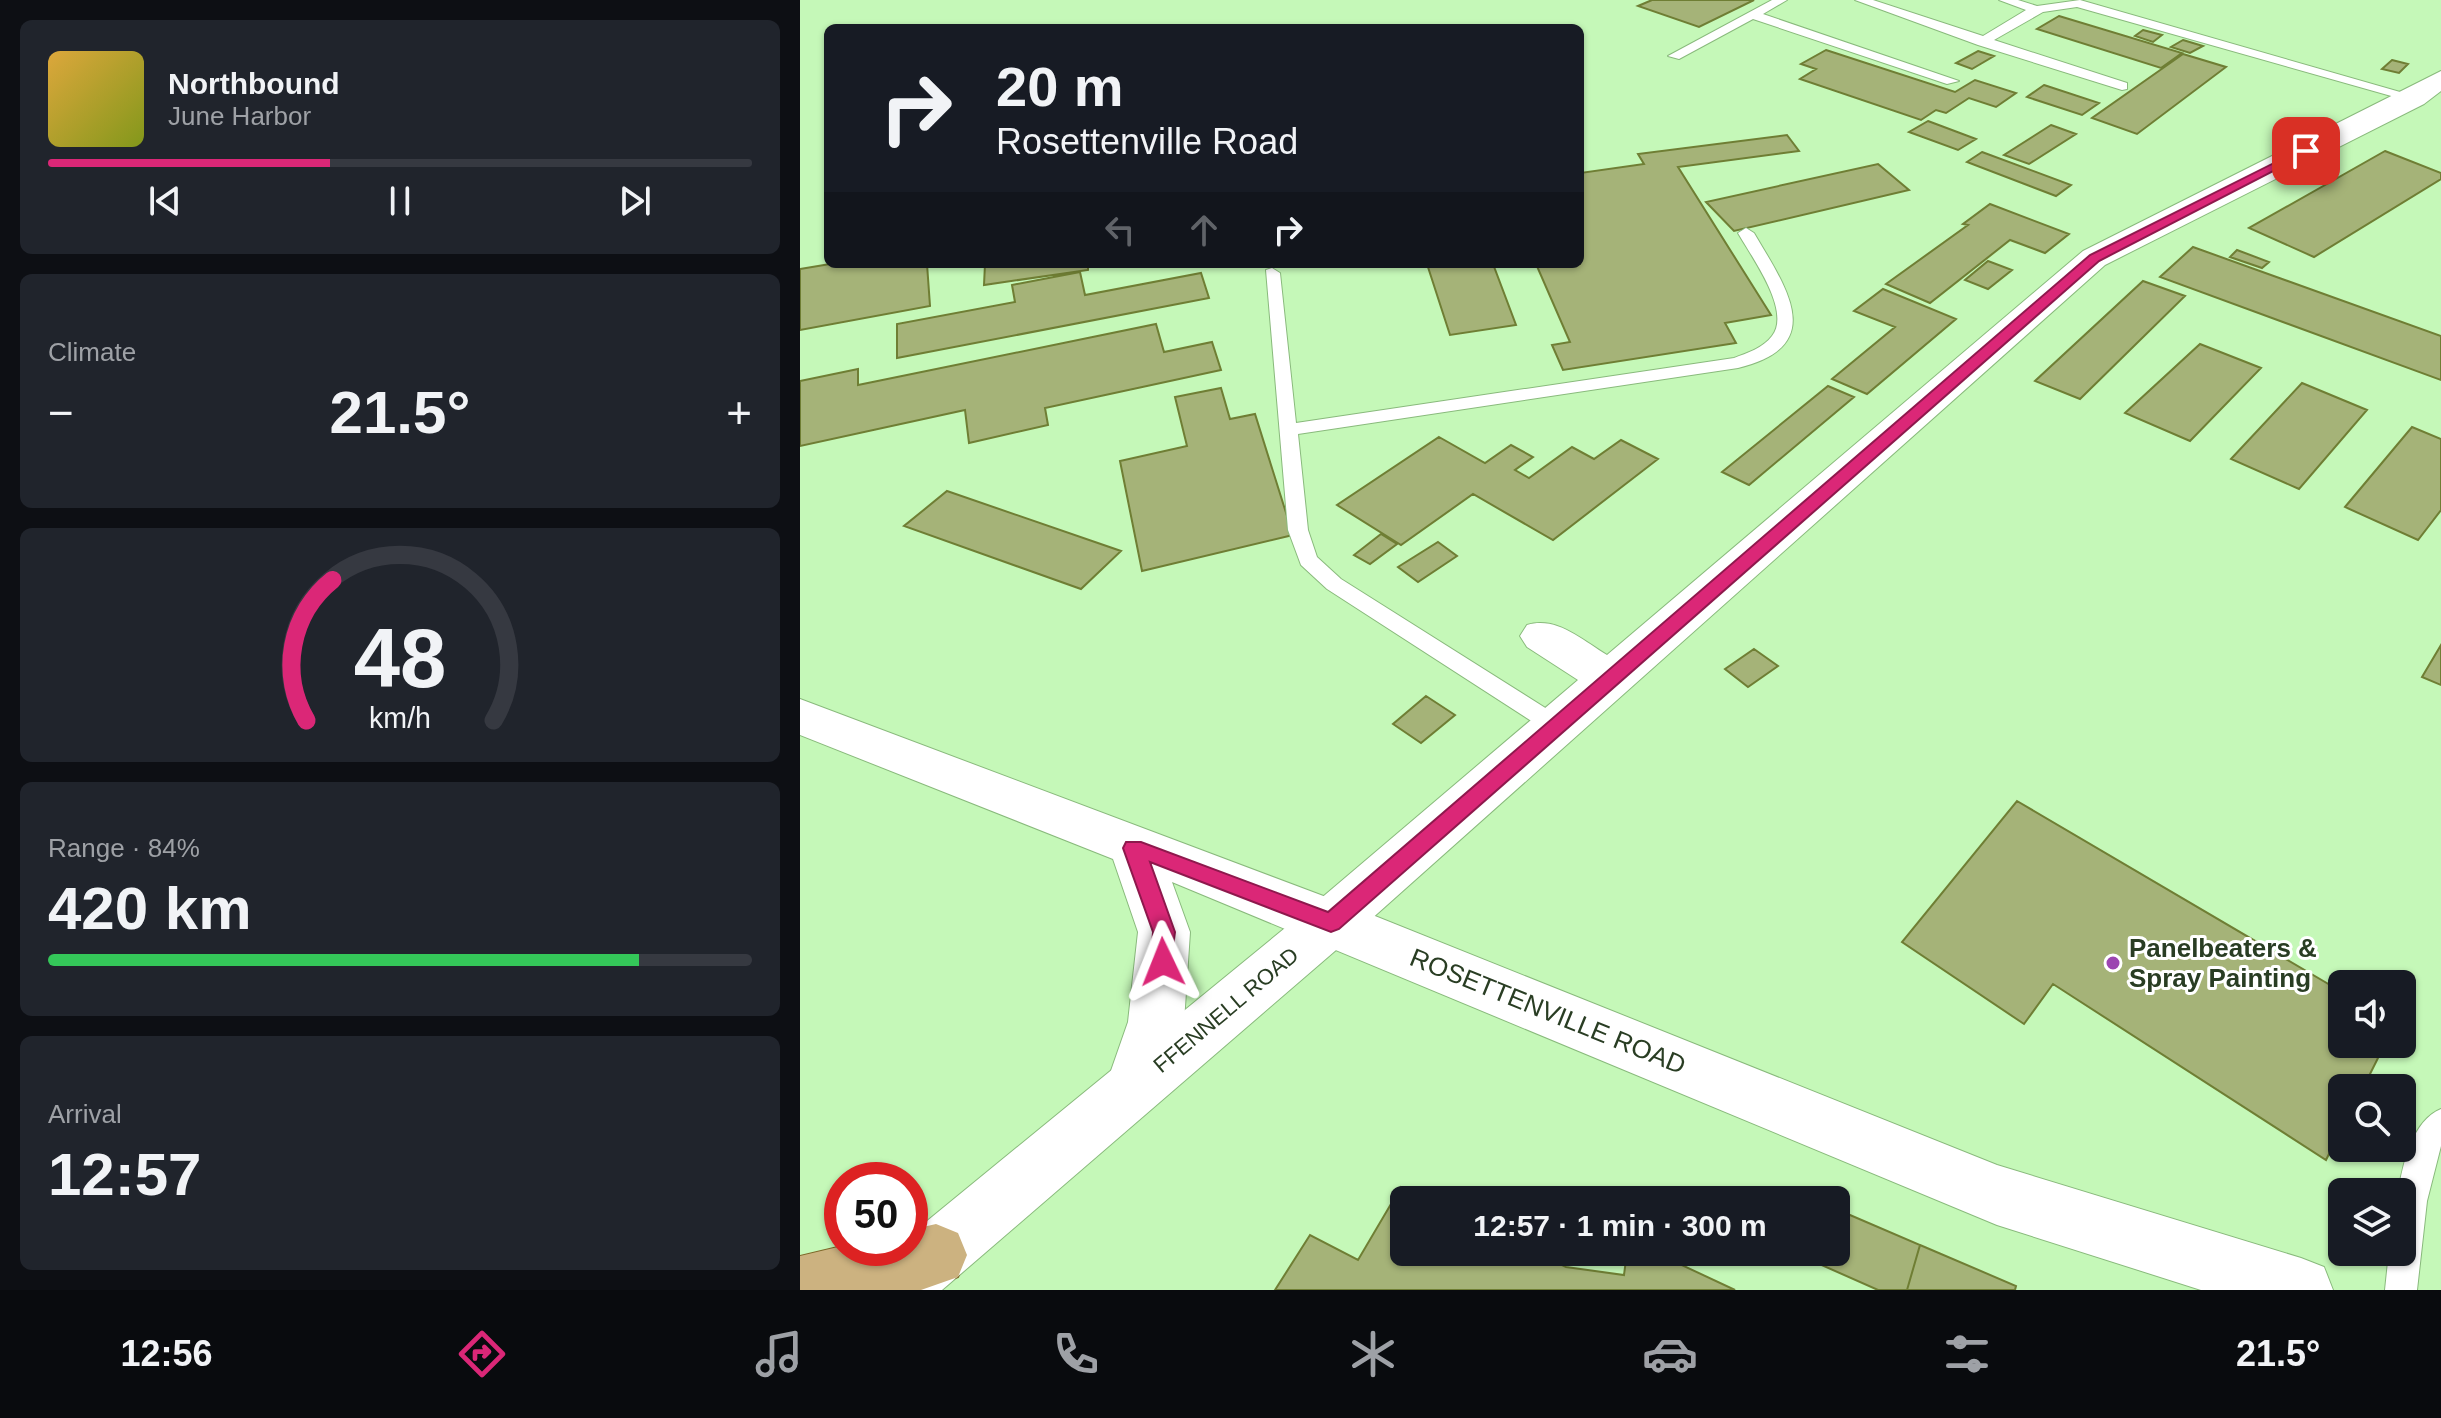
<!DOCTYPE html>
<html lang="en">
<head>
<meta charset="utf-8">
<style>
  body { margin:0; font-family:Helvetica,sans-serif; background:#20242c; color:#f1f3f6; height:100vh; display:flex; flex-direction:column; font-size:30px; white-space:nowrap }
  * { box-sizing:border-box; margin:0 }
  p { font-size:26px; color:#9ea1a6 }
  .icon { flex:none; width:44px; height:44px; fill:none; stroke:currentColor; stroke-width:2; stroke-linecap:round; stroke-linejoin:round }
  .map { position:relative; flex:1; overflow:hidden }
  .panel { display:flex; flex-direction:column; gap:20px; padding:20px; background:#0d0f14; width:800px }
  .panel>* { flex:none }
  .banner { position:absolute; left:24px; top:24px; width:760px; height:244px; border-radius:12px; box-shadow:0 2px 6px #0004; background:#171b24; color:#f1f3f6; overflow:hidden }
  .tools { position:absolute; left:1528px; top:970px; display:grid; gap:16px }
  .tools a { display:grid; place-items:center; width:88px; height:88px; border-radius:12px; background:#171b24; box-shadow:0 2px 6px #0004; font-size:40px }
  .speed { position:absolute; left:24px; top:1162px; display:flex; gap:16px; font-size:40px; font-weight:700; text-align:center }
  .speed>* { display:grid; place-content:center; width:104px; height:104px; border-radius:50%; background:#171b24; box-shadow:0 2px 6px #0004; line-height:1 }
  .speed .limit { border:12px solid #d22; background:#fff; color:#111 }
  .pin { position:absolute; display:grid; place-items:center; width:68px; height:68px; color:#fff; margin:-34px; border-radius:16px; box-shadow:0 4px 12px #0006 }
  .me { position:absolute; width:88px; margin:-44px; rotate:358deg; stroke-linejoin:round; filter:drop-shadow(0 0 6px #0008) }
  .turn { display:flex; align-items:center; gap:28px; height:168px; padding:0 40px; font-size:36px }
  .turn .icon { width:104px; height:104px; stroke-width:2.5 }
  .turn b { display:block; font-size:56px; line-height:68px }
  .lanes { display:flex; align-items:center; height:76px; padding:0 40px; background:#0003; justify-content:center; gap:40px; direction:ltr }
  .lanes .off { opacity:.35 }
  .big { font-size:60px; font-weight:800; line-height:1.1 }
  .panel .widget { flex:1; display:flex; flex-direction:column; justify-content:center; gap:12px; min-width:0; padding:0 28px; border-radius:12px; background:#20242c }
  .panel .dial { align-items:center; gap:0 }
  .dial svg { height:208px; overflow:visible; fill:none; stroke:#363941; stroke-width:7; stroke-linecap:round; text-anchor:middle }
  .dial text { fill:#f1f3f6; stroke:none }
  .song { display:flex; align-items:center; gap:24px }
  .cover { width:96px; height:96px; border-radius:12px; background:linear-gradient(135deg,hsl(40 70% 55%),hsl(70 70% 35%)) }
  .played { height:8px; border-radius:4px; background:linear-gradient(90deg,#db2777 40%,#363941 40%) }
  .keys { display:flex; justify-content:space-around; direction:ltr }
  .heat { display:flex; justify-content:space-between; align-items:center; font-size:44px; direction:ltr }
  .charge { height:12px; border-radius:6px; background:linear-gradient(90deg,#34c759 84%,#363941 0) }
  .trip { position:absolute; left:590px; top:1186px; width:460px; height:80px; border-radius:12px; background:#171b24; box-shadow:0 2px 6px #0004; font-weight:800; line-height:80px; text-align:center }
  .tab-bar { display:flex; height:128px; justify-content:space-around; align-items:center; background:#090b0e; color:#9ea1a6 }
  .tab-bar .icon { width:56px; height:56px }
  .tab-bar .on { color:#db2777 }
  .tab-bar b { font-size:36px; color:#f1f3f6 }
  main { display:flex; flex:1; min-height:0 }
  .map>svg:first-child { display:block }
  .building { fill:#a5b378; stroke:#6f7e34; stroke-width:2 }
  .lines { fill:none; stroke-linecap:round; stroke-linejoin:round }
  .service-casing { stroke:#89ba7c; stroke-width:2 }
  .minor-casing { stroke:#89ba7c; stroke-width:2 }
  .secondary-casing { stroke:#89ba7c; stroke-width:2 }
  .primary-casing { stroke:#7d6728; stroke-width:2 }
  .service { fill:#fff; fill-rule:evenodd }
  .minor { fill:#fff; fill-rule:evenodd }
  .secondary { fill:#fff; fill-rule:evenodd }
  .primary { fill:#ccb280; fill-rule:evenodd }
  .route { fill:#db2777; stroke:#8e194d; stroke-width:2 }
  .poi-dot { fill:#9c45b1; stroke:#fff; stroke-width:3 }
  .labels { text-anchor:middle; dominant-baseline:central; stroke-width:6; stroke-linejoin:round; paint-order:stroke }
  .street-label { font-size:22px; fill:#293d23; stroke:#fff }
  .near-poi-label { font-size:26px; font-weight:bold; fill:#293d23; stroke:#fff; text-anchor:start }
  .near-street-label { font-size:26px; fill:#293d23; stroke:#fff }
</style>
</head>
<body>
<main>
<section class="panel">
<div class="widget">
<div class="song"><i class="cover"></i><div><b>Northbound</b><p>June Harbor</p></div></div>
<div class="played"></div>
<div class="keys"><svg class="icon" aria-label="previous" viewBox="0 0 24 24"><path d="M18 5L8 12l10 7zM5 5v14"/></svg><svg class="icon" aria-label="pause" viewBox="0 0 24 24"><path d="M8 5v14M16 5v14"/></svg><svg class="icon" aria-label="next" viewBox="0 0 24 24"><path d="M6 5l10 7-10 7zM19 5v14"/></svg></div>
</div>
<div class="widget"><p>Climate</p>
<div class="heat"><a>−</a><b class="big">21.5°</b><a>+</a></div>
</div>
<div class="widget dial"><svg viewBox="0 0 100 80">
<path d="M14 69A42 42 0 1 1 86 69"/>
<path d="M14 69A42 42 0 0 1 24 15" stroke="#db2777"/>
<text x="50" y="56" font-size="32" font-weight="700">48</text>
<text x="50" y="72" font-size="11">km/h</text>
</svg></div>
<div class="widget"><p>Range · 84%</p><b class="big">420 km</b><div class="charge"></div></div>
<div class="widget"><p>Arrival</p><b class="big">12:57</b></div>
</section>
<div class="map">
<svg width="1641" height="1290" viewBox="0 0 1641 1290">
  <rect width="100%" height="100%" fill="#c5f8b8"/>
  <path class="building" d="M852,0H954L899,27L838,6Z
    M1259,16L1382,53L1361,68L1237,29Z
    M1343,30L1362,35L1353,42L1335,36Z
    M1383,40L1403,46L1390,53L1371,47Z
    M1026,50L1155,92L1175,80L1216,93L1196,107L1169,98L1146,113L1136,110L1121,120L1000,79L1016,69L1001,64Z
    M1178,51L1194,56L1172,69L1156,63Z
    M1383,54L1426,67L1337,134L1292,118Z
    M1592,60L1608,64L1599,73L1582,69Z
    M1244,85L1299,103L1282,115L1227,97Z
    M1128,121L1176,139L1158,150L1109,132Z
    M1251,125L1276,134L1229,164L1204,155Z
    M987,135L999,151L878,167L971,315L925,323L936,343L763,370L752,345L770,342L736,264H780V173L844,164L838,154Z
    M1585,151L1641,173V179L1514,257L1449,228Z
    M1182,152L1271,185L1256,196L1167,162Z
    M1078,164L1109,190L934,231L906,202Z
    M1190,204L1269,234L1245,253L1210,240L1130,303L1086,284L1168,225L1163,224Z
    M1393,247L1641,336V380L1360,277Z
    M1437,250L1469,262L1462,268L1430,257Z
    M1188,261L1212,270L1188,289L1165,280Z
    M30,264H127L130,306L0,330V269Z
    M185,264H288V270L184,285Z
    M627,264H693L716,325L650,335Z
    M280,272L285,295L401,273L409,298L97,358V324L215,302L212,285Z
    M1343,281L1385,296L1280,399L1235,381Z
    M1083,289L1156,319L1067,394L1032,379L1095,327L1054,311Z
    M356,324L364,352L412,342L421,370L245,408L248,425L169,443L165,410L0,446V381L58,369V385Z
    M1400,344L1461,368L1390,441L1325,413Z
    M1502,383L1567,410L1499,489L1431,459Z
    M1028,386L1054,397L949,485L922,472Z
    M421,388L430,419L455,414L493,535L342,571L320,461L387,446L375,397Z
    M1612,427L1641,439V510L1618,540L1545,507Z
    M639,437L685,463L711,445L733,457L715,470L729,478L772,447L794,459L821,440L858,459L753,540L673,494L601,545L537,505Z
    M147,491L321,551L281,589L104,526Z
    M581,534L597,544L570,564L554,555Z
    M638,542L657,556L618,582L598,567Z
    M1641,645V685L1622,677Z
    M954,649L978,666L948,687L925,669Z
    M626,696L655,715L621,743L593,724Z
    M1217,801L1542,992V1044H1585L1563,1088H1542V1128L1526,1160L1253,984L1224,1024L1102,942Z
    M601,1187L628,1200H604V1252H735L766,1267L824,1275L827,1252H854L935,1290H475L510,1235L558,1260Z
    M1036,1209L1120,1245L1107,1290H1078L1008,1259L1011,1252H1036Z
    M1120,1245L1216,1286L1215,1290H1107Z"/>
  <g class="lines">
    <defs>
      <path id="service" d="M972,0H987L963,14L1159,81L1147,84L953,19L879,59L868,56Z
        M1055,0H1073L1183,36L1226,10L1199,0H1218L1237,6L1280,0L1621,98L1609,101L1277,7L1243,12L1194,40L1327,83V89L1322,90L1178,45Z
        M946,228L954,233C985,286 1030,346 938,368L498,434L508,530L517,557L541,579L766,721L770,727L766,733H750L527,589L501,565L488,530L466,270L472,268L480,273L496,423L934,358C947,353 963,348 972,336C992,311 951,256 938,233Z
        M1641,1109V1146L1627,1201L1617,1290H1585L1589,1252H1602V1192H1598C1603,1164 1612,1121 1641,1109Z"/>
      <path id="minor" d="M1641,71V91L1624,104L1305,265L550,938L142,1290H61C71,1267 83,1248 110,1248V1235L512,906L778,680L727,647L720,636L727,625C757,616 782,640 807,655L1283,251Z"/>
      <path id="secondary" d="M0,699L550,906L1197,1165L1501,1258L1524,1267L1533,1290H1401L1197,1225L372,882L390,932L384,1022L355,1104L335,1112L315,1104L306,1085L328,1022L338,932L313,859L0,735Z"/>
      <path id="primary" d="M136,1224L158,1233L167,1255L158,1277L121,1290H0V1256L42,1246L110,1248V1230Z"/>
    </defs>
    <use href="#service" class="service-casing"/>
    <use href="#minor" class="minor-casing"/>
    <use href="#secondary" class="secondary-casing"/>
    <use href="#primary" class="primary-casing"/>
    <use href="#service" class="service"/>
    <use href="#minor" class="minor"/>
    <use href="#secondary" class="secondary"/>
    <use href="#primary" class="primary"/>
  </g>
  <path class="route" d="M1502,149L1512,151L1299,261L539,929L531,932L350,862L375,932L370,969L363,972L355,969L351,962L353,932L323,848L326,842H341L528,912L1290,255Z"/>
  <circle class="poi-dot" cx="1313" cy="963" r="8"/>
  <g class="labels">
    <g class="street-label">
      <text transform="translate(426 1010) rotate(-40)">FFENNELL ROAD</text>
    </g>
    <g class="near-poi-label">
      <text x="1329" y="948">Panelbeaters &amp;<tspan x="1329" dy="30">Spray Painting</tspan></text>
    </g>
    <g class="near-street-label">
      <text transform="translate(748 1011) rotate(22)">ROSETTENVILLE ROAD</text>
    </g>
  </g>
</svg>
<div class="tools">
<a><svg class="icon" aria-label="sound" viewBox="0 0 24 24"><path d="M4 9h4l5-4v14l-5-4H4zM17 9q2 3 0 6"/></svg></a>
<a><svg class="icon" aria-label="search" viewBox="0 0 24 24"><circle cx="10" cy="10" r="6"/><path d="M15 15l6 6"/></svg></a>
<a><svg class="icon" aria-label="layers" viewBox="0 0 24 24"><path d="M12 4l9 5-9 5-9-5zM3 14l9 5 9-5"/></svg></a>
</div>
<div class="speed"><div class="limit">50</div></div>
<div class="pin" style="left:1506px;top:151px;background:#d93025"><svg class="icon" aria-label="arrive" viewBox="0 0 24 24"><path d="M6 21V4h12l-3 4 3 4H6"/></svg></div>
<svg class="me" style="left:363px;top:962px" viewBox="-20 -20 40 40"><path d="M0-17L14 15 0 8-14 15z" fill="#db2777" stroke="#fff" stroke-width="4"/></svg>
<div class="trip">12:57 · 1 min · 300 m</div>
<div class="banner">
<div class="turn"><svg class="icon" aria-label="right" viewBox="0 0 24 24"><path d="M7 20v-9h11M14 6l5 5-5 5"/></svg><div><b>20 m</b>Rosettenville Road</div></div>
<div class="lanes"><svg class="icon off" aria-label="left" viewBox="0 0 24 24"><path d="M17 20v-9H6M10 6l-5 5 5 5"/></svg><svg class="icon off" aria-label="ahead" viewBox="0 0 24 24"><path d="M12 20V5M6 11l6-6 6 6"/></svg><svg class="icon" aria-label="right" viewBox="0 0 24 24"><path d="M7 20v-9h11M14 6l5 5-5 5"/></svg></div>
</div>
</div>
</main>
<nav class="tab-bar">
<b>12:56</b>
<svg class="icon on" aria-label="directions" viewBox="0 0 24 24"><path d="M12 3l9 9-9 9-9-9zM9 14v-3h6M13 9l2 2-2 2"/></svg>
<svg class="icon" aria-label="music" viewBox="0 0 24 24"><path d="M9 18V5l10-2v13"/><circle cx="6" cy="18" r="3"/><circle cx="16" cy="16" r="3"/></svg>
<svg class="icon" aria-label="phone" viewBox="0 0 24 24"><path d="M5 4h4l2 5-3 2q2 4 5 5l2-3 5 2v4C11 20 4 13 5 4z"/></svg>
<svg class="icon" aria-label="climate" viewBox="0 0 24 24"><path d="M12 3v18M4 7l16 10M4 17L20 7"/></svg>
<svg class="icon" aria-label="car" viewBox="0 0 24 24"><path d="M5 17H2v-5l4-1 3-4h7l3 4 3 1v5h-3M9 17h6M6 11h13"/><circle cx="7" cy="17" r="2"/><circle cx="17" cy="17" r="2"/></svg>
<svg class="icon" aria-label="filters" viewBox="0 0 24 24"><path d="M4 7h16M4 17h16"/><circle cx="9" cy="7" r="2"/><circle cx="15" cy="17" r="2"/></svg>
<b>21.5°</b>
</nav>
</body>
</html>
